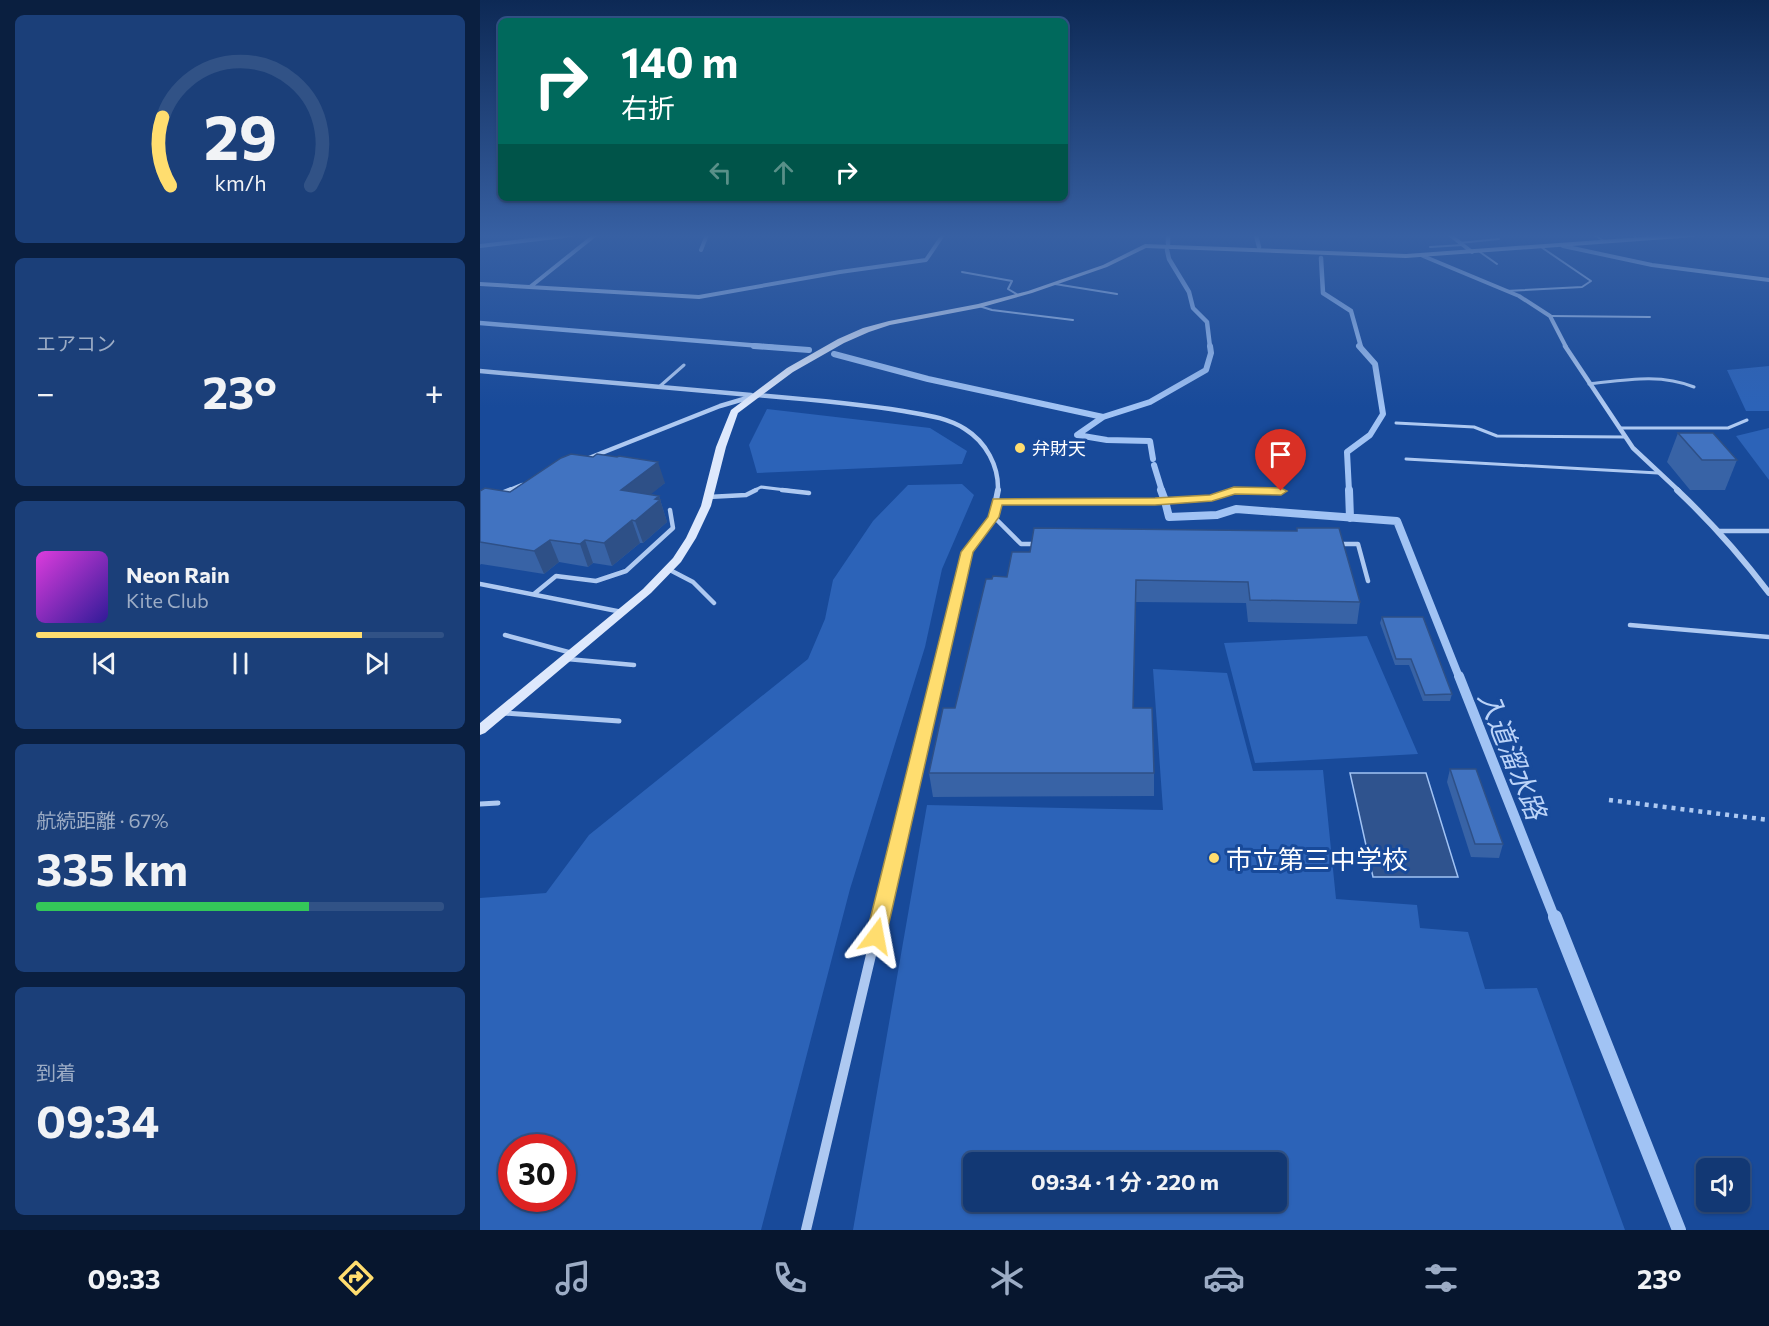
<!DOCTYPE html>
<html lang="ja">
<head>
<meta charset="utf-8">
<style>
  body { margin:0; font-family:Commissioner,"Noto Sans JP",sans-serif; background:#1b3f79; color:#f1f3f6; height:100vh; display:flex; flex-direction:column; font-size:22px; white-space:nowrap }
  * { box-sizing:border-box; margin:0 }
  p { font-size:20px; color:#9cacc5 }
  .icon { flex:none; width:33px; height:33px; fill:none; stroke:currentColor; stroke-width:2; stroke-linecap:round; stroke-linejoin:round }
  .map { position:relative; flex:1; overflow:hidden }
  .details { display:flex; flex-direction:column; gap:15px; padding:15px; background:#0a1f40; width:480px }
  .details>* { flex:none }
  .guide { position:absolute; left:18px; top:18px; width:570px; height:183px; border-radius:9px; box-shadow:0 2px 4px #0004,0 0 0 2px #315286; background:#00695c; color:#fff; overflow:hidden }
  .fabs { position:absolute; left:1216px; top:1158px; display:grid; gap:12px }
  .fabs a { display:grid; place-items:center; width:54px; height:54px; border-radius:9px; background:#123874; box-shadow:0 2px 4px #0004,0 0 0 2px #315286; font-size:30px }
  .speed { position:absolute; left:18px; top:1134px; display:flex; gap:12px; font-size:30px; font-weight:700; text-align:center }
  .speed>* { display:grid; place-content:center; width:78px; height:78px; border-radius:50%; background:#123874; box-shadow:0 2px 4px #0004,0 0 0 2px #315286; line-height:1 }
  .speed .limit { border:9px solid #d22; background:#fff; color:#111 }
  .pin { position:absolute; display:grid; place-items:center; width:51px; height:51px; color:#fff; margin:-62px -26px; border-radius:50% 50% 50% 0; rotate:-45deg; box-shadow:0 0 6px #0007 }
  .pin .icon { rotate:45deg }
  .me { position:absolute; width:66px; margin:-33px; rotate:13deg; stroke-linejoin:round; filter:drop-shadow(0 0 4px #0008) }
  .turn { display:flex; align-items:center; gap:21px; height:126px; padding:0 24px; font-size:27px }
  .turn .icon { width:78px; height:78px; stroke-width:2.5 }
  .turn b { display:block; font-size:42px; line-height:51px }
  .lanes { display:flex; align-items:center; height:57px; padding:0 24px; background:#0003; justify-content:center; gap:30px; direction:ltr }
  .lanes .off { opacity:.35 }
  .big { font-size:45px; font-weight:700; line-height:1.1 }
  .details .tile { flex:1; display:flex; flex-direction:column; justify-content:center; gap:9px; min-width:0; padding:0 21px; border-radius:9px; background:#1b3f79 }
  .details .dial { align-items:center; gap:0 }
  .dial svg { height:156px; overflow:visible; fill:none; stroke:#315286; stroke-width:7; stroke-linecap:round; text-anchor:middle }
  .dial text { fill:#f1f3f6; stroke:none }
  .song { display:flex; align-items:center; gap:18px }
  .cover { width:72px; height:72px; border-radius:9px; background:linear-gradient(135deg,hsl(300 70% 55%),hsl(250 70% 35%)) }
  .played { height:6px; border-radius:3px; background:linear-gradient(90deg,#ffdd6f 80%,#315286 80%) }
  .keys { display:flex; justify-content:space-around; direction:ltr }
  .heat { display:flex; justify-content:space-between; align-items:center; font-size:33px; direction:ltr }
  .charge { height:9px; border-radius:4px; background:linear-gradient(90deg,#34c759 67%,#315286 0) }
  .trip { position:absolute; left:483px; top:1152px; width:324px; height:60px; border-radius:9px; background:#123874; box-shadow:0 2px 4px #0004,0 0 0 2px #315286; font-weight:700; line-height:60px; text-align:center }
  .menu { display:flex; height:96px; justify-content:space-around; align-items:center; background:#07162e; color:#9cacc5 }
  .menu .icon { width:42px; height:42px }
  .menu .current { color:#ffdd6f }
  .menu b { font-size:27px; color:#f1f3f6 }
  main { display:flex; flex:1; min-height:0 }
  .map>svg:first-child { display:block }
  .green { fill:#2c63b8; fill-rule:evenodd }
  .water { fill:#2f538e; stroke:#a1c3f4; stroke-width:1.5 }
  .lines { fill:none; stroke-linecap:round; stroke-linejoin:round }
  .stream-far4 { stroke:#a1c3f4; stroke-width:4.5 }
  .stream-far3 { stroke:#a1c3f4; stroke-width:6 }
  .stream-far2 { stroke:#a1c3f4; stroke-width:8 }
  .stream-far1 { stroke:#a1c3f4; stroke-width:10 }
  .stream { stroke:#a1c3f4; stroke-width:14 }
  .path { stroke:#aec9f1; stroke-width:4.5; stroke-dasharray:4 5; stroke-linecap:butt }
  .lane-far3 { stroke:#aec9f1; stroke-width:2 }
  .lane-far2 { stroke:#aec9f1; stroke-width:3 }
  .lane-far1 { stroke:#aec9f1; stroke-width:4.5 }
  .lane { stroke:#aec9f1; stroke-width:5 }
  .street-far4 { stroke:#aec9f1; stroke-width:4 }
  .street-far3 { stroke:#aec9f1; stroke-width:4.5 }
  .street-far2 { stroke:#aec9f1; stroke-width:6 }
  .street-far1 { stroke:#aec9f1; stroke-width:8 }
  .street { stroke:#aec9f1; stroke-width:10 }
  .secondary { fill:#dde8fc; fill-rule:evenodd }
  .wall { fill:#3863a6 }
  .shaded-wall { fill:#2e5087 }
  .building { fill:#4173c1; stroke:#2e5087; stroke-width:1.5 }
  .route { fill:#ffdd6f; stroke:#a69048; stroke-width:1.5 }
  .poi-dot { fill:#ffdd6f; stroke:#184a9a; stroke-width:2 }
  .labels { text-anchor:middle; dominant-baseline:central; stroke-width:6; stroke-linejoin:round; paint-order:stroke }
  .far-poi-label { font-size:18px; fill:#fff; stroke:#184a9a; text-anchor:start }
  .near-poi-label { font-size:26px; fill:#fff; stroke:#184a9a; text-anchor:start }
  .near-water-label { font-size:27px; font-style:italic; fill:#bbd3f8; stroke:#184a9a }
</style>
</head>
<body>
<main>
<section class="details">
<div class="tile dial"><svg viewBox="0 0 100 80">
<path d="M14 69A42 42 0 1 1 86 69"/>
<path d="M14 69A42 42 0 0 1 10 34" stroke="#ffdd6f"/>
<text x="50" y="56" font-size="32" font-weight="700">29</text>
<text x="50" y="72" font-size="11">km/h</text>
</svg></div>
<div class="tile"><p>エアコン</p>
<div class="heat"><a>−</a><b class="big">23°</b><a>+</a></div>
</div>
<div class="tile">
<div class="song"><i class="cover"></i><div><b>Neon Rain</b><p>Kite Club</p></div></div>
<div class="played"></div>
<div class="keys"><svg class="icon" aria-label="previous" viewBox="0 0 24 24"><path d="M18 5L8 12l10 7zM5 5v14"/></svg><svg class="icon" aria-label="pause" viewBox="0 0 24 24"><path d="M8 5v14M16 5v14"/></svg><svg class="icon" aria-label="next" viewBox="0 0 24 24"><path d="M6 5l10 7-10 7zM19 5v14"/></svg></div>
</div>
<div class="tile"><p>航続距離 · 67%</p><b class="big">335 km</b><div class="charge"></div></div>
<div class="tile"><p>到着</p><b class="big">09:34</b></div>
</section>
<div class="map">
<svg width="1289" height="1230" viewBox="0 0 1289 1230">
  <rect width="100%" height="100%" fill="#184a9a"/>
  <path class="green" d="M1289,366V411H1266L1247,370Z
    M287,409L450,428L487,451L482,464L277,473L269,445Z
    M1289,428V480L1256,436Z
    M482,484L494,495L462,569L445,647L370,889L281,1230H0V898L66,893L109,835L328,659L345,619L353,580L393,521L428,485ZM32,1148H82V1198H32Z
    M887,636L938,754L775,763L744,643Z
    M673,669L747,673L773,771L843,770L856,899L937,905L940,928L988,932L1005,989L1057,988L1145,1230H373L447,805L683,810ZM796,1162V1202H494V1162Z"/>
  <path class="water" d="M870,773H946L978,877H893Z"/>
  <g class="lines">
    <path class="stream-far4" d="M688,235V244
      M776,235L779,247
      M687,250L689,259L709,292L713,308L727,322L730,347
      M841,258L843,293L871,311L881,347
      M0,323L293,347"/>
    <path class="stream-far3" d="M274,346L329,350
      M354,354L448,379L623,417
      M673,459L670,441L627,440L597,435L623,417L670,402L726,370L731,353L730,346
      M674,465L682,491
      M869,491L867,452L890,435L903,414L895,364L879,346"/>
    <path class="stream-far2" d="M681,490L684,498
      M869,490L870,518
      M686,505L689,517L737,515L756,509L917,521L979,677"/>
    <path class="stream-far1" d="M979,676L1075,919"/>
    <path class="stream" d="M1075,917L1199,1230"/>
    <path class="path" d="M1129,800L1289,820"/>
    <path class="lane-far3" d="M1114,235L1126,242
      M1153,235L1157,240
      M979,243L1019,239
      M950,247L983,245
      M1000,252L1017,264
      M482,272L532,281L528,289L538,295
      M575,284L637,294
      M1026,291L1102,287L1111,281L1061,247
      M499,306L512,310L593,320
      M1070,316L1170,317"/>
    <path class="lane-far2" d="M1109,384C1145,380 1180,373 1214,387
      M179,387L204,365
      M916,423L994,427L1017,436L1146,437
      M1140,428H1248L1267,420
      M926,459L1178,473
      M273,491L281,487L314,491
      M751,491H801"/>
    <path class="lane-far1" d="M302,490L329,493
      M228,497L266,495L276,490
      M517,502L675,501L732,498L754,490L801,491
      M514,517L541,544H557
      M1238,531H1289
      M860,544H878L888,581
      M188,569L213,582L234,603
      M0,584L142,612
      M54,594L76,576L116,581L146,571L193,528L190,510
      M1150,625L1289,637
      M25,635L92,653
      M87,659L154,665"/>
    <path class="lane" d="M23,713L139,721
      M0,804L18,803"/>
    <path class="street-far4" d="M970,235L992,252
      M0,246L92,235
      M1083,246L1172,265L1289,280
      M221,250L227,235
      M943,256L1039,296L1070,316L1086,347
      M0,284L219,297L360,272L446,260L463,235
      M50,287L115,235"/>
    <path class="street-far3" d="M1085,346L1153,448L1199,491
      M0,371L271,395
      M276,395C325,399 374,403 423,411C445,415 466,417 485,429C506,442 519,466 518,491
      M104,460L240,406L274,396
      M28,491L42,485"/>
    <path class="street-far2" d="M1197,490C1231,522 1261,556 1289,593
      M21,494L31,490
      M457,677L487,552L512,520L518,490"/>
    <path class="street-far1" d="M400,919L458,676"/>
    <path class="street" d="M326,1230L400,917"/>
    <path class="secondary" d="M1190,235H1217L1214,237L926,258L666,248L627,267L552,293L499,308L410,325L389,332L364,343L313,372L258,413L246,447L231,506L216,538L201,562L171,593L5,733L0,735V723L163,589L193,558L206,538L221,506L236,447L251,410L307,368L358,339L383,328L409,321L498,304L548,291L623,265L665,244L926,254Z"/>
  </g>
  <path class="wall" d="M842,235H878L877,237Z
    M1198,433L1257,460L1245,490H1210L1187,462Z
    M185,483L170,494L179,496L187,522L163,543H160L132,566L113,563L108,567L79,562L64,574L1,564L0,565V491L30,492Z
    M817,528L880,602L877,624L768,622L766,603L656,602L653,708L674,773V796L453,797L449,773L475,708L512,579L527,577L550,552L817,531Z
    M902,617L972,694L970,701H943L929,665H915L900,623Z
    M970,769L1023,844L1019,858L991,857L967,782Z"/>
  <path class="shaded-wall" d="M178,462L185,483L149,512L141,490Z
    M179,496L187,522L163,543L155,521L175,499Z
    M152,520L160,543L132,566L124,543Z
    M70,540L79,562L64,574L54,551Z
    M105,540L113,563L108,567L100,544Z"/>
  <path class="building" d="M1198,433H1233L1257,460H1222Z
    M91,454L113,457L117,454L137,457L139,456L178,462L141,490L179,496L175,499L180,500L155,521L152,520L124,543L105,540L100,544L70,540L54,551L0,542V491L5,488L30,492L81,458Z
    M554,528L817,531V528H859L880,602L770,600L768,582L656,580L653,708H672L674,773H449L463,708H475L506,579H512L513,576L527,577L532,552H550Z
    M902,617H943L972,694L945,695L931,659H916Z
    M970,769H996L1023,844H995Z"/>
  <linearGradient id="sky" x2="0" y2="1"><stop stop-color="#0d2955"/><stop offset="0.58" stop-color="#3760a3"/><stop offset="1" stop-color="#3760a3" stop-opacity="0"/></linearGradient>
  <rect width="1289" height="407" fill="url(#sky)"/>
  <path class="route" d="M754,487L801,488L807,491L801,495L755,494L732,501L675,505H522L519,517L493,552L406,936L403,942L396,944L389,942L386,936L481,552L508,517L513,499L675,498L730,495Z"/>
  <g class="poi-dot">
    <circle cx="540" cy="448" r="6"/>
    <circle cx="734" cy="858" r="6"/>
  </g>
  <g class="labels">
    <g class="far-poi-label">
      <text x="552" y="448">弁財天</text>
    </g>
    <g class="near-poi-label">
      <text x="746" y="858">市立第三中学校</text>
    </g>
    <g class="near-water-label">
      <text transform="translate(1033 755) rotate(68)">入道溜水路</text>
    </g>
  </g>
</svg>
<div class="fabs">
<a><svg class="icon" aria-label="sound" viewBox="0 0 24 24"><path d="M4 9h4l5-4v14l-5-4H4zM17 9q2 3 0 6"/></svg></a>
</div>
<div class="speed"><div class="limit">30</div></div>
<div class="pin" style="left:801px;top:491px;background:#d93025"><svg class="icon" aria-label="arrive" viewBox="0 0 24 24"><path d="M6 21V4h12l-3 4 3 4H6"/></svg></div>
<svg class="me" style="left:396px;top:936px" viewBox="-20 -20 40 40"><path d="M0-17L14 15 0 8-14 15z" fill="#ffdd6f" stroke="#fff" stroke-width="4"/></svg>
<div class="trip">09:34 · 1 分 · 220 m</div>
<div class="guide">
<div class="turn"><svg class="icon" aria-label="right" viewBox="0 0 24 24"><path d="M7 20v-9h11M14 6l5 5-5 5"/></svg><div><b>140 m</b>右折</div></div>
<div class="lanes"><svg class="icon off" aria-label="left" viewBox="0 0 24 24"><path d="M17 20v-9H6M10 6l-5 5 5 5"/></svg><svg class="icon off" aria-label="ahead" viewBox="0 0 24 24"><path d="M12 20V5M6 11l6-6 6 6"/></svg><svg class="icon" aria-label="right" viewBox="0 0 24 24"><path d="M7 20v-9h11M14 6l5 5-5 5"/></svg></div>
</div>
</div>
</main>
<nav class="menu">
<b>09:33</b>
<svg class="icon current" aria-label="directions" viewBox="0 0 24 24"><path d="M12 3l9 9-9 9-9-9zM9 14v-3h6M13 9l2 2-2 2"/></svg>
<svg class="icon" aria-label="music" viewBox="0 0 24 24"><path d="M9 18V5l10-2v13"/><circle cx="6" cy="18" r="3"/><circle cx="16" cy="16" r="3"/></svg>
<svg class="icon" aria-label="phone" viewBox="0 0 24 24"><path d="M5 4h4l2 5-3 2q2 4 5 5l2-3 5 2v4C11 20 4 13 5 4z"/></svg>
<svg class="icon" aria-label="climate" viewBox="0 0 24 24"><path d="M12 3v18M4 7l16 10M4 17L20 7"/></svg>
<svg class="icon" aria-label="car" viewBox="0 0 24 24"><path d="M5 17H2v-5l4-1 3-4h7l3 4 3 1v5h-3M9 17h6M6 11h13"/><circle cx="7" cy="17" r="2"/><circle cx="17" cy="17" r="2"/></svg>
<svg class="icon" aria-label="filters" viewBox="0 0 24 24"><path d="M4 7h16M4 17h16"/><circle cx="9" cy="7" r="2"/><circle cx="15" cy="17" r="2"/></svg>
<b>23°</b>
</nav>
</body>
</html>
